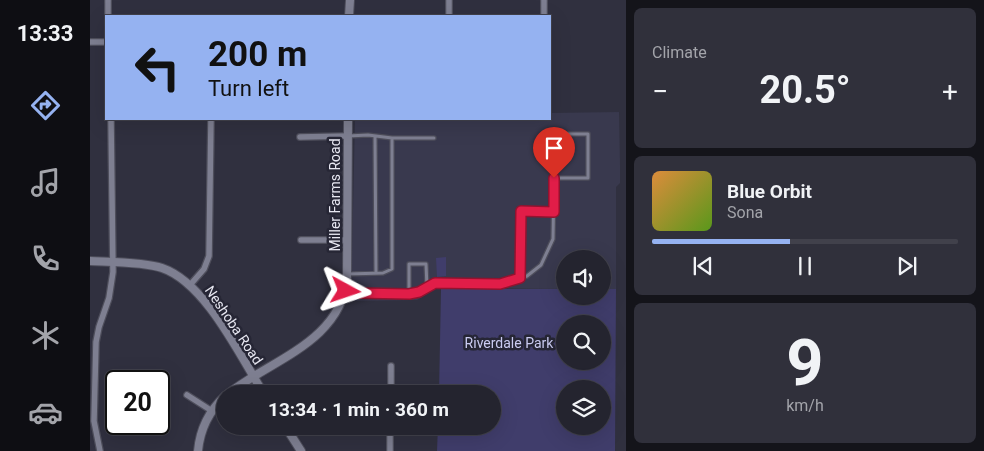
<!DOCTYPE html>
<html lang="en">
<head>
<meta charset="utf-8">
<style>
  body { margin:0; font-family:Roboto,sans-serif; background:#30303b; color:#f1f3f6; height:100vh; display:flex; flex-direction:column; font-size:19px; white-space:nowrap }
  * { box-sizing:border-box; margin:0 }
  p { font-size:16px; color:#a3a4aa }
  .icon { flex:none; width:28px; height:28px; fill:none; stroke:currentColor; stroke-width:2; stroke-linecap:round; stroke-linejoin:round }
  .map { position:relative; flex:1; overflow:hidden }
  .side { display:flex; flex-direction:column; gap:8px; padding:8px; background:#14141a; width:358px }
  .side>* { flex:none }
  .top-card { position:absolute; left:15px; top:15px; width:446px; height:105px; border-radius:0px; box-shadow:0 5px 20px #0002,0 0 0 1px #41414b; background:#95b2f1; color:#111; overflow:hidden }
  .controls { position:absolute; left:466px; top:250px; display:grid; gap:10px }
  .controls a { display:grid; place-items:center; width:55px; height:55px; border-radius:50%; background:#24242f; box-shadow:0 5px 20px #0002,0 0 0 1px #41414b; font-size:25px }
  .speed { position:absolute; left:15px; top:370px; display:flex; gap:10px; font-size:25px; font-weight:700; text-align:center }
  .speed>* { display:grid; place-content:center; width:65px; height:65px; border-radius:50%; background:#24242f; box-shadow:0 5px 20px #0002,0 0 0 1px #41414b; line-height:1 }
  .speed .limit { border:2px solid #111; border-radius:8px; background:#fff; color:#111 }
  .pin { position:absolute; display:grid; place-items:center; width:42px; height:42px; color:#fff; margin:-51px -21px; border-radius:50% 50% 50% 0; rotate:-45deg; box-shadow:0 0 5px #0007 }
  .pin .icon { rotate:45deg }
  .me { position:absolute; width:55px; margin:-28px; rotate:95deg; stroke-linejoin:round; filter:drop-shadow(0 0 4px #0008) }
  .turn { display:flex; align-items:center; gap:18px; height:105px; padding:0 20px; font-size:22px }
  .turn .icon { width:65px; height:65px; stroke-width:2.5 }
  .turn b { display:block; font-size:35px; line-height:42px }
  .big { font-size:38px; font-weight:700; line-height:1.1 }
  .side .card { flex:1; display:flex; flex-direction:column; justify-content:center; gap:8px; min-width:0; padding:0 18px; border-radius:8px; background:#30303b }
  .side .dial { align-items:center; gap:0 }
  .dial b { font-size:65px; line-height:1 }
  .song { display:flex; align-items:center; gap:15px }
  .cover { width:60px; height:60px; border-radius:8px; background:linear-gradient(135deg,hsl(30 70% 55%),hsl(90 70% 35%)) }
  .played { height:5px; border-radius:2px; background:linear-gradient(90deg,#95b2f1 45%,#41414b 45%) }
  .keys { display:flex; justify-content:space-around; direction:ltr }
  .heat { display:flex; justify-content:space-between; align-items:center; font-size:28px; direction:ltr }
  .trip { position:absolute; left:126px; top:385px; width:285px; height:50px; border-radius:25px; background:#24242f; box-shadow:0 5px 20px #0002,0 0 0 1px #41414b; font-weight:700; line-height:50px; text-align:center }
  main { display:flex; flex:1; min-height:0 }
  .tabs { display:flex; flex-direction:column; width:90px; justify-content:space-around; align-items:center; background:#0e0e13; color:#a3a4aa }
  .tabs .icon { width:35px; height:35px }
  .tabs .active { color:#95b2f1 }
  .tabs b { font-size:22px; color:#f1f3f6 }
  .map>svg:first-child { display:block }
  .built { fill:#39394e }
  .green { fill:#403d6b; fill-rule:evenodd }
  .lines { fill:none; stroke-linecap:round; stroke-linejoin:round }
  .lane-casing { stroke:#4e4e5b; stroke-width:5.5 }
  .street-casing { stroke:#4e4e5b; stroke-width:8 }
  .secondary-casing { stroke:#4e4e5b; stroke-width:10 }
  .lane { stroke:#7e7f91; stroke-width:3 }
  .street { stroke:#7e7f91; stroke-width:5.5 }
  .secondary { stroke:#7e7f91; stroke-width:8 }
  .route-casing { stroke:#92132f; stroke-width:12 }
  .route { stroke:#e11d48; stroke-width:9 }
  .labels { text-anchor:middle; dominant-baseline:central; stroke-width:5; stroke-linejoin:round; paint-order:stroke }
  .street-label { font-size:14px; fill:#e7e7f1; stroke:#262635 }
  .park-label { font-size:14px; fill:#cacbf1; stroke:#262635 }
</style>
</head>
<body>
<main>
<nav class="tabs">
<b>13:33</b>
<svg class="icon active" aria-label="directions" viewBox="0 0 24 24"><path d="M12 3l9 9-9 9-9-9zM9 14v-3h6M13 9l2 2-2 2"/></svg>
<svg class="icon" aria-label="music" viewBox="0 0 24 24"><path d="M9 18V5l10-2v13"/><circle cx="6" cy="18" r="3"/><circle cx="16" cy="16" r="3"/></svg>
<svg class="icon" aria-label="phone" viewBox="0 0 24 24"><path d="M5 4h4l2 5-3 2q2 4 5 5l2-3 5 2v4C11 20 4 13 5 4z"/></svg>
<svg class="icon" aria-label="climate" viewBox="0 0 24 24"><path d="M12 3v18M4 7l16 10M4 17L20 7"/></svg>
<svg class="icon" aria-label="car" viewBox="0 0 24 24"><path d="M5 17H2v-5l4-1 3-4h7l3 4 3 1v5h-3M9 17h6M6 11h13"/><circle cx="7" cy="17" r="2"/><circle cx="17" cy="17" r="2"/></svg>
</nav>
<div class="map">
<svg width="537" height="451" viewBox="0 0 537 451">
  <rect width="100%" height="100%" fill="#30303f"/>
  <path class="built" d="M529,112L530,165V183L526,187V289H513L512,259H475V289L347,288L327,300L261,301L265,119H460V113Z"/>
  <path class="green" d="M356,257V276L347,277L346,258Z
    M351,289H475V296H512L513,289H526L525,451H347L348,426H402V394H349ZM475,324H512V361H475ZM475,389H512V426H475Z"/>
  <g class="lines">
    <defs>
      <path id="lane" d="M285,136L286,273
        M302,138H344
        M258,274L293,273L302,269V138L278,135L258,136
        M430,278L431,211L464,212
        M256,291L268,293L319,294L329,292L345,283L410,284L437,276L451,265L463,239L464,178H498V134H464V178
        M319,294V264H336L337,287"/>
      <path id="street" d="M18,0V16
        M359,16V0
        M454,16V0
        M0,42H16
        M210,137L258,136
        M211,240H257
        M100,285L114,269L119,256L121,119
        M301,394V366
        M97,395L122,411
        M10,451L4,421L6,342L9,327L19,298L23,272L21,119
        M300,451V426"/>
      <path id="secondary" d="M259,16L260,0
        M0,261C20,262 55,262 72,268C116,283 150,356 174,394
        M138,394C180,360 251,342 257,278L258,119
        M195,426L211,451
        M108,451C110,429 119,411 135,396"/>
    </defs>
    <use href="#lane" class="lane-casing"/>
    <use href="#street" class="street-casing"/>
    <use href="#secondary" class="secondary-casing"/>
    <use href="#lane" class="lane"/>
    <use href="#street" class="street"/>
    <use href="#secondary" class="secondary"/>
  </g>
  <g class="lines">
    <defs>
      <path id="route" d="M256,291L268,293L319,294L329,292L345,283L410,284L430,278L431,211L464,212V178"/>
    </defs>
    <use href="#route" class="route-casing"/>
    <use href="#route" class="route"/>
  </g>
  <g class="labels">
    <g class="street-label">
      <text transform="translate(245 195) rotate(-90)">Miller Farms Road</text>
      <text transform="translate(144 325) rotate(56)">Neshoba Road</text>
    </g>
    <g class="park-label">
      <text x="419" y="343">Riverdale Park</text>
    </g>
  </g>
</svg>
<div class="controls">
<a><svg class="icon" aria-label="sound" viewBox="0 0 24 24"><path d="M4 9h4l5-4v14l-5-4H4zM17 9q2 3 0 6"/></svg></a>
<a><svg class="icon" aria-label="search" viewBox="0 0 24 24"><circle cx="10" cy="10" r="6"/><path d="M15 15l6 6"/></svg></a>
<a><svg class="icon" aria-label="layers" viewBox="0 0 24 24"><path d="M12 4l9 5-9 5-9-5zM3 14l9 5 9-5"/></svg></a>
</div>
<div class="speed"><div class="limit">20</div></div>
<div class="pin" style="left:464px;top:178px;background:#d93025"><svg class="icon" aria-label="arrive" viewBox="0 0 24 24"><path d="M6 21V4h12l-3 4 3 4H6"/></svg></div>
<svg class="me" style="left:256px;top:291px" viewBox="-20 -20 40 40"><path d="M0-17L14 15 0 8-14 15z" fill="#e11d48" stroke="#fff" stroke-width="4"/></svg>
<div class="trip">13:34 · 1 min · 360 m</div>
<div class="top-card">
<div class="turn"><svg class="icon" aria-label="left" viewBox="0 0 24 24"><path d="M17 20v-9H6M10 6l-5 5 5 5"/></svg><div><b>200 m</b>Turn left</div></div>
</div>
</div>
<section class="side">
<div class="card"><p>Climate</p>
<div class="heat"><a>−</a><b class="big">20.5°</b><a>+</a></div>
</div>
<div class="card">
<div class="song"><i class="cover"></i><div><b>Blue Orbit</b><p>Sona</p></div></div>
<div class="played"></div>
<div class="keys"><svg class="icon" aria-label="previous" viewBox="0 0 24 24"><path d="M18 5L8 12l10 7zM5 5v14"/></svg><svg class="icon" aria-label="pause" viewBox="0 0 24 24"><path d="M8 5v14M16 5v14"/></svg><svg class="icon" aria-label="next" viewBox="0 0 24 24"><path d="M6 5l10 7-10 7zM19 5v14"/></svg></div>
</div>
<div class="card dial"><b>9</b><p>km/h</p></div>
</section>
</main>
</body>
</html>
